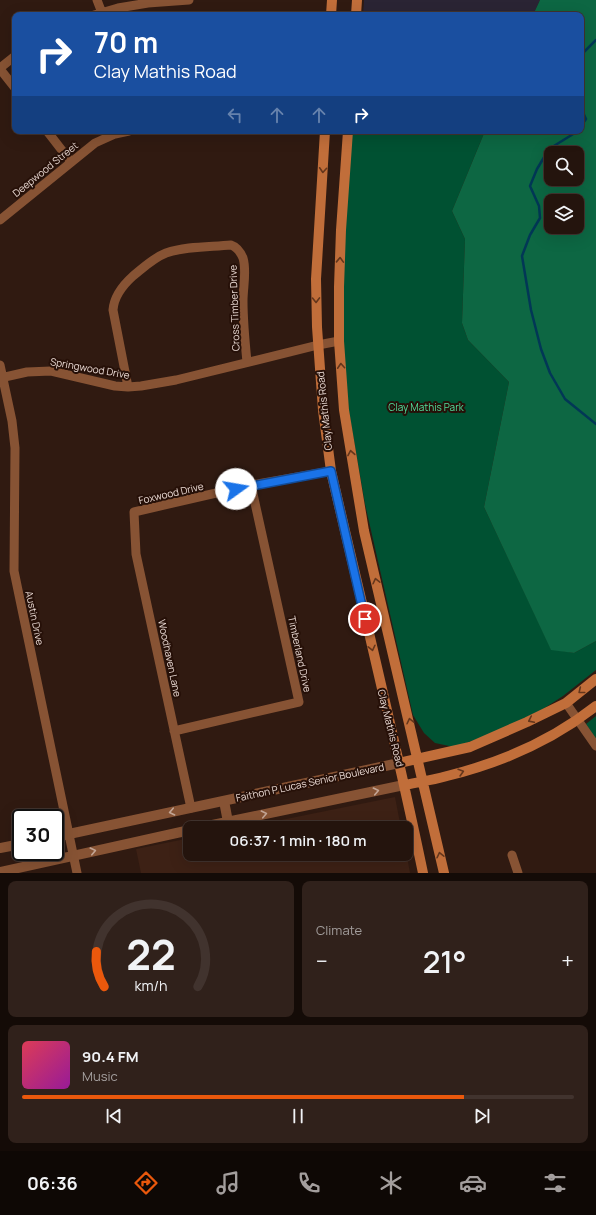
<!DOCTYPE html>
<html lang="en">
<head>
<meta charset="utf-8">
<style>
  body { margin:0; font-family:Manrope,sans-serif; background:#30211b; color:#f1f3f6; height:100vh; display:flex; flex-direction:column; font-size:15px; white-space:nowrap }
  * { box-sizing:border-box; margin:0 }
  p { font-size:13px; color:#a39e9d }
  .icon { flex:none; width:22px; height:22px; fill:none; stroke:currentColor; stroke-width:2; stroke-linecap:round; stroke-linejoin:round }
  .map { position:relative; height:873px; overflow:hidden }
  .drawer { display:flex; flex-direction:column; gap:8px; padding:8px; background:#140b07; flex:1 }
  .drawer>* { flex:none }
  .guide { position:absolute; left:12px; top:12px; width:572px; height:122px; border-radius:8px; box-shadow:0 4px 16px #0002,0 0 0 1px #41332e; background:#1a4fa0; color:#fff; overflow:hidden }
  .controls { position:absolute; left:544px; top:146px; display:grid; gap:8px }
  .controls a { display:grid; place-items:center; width:40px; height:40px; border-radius:8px; background:#24140d; box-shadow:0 4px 16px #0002,0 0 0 1px #41332e; font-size:20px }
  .speed { position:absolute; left:12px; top:809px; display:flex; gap:8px; font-size:20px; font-weight:700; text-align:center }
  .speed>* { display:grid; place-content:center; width:52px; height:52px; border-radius:50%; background:#24140d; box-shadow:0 4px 16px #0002,0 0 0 1px #41332e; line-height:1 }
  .speed .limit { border:2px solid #111; border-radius:6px; background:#fff; color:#111 }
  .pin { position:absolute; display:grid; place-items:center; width:34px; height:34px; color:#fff; margin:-17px; border:2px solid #fff; border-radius:50%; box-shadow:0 1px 4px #0007 }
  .me { position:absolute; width:44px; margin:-22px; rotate:77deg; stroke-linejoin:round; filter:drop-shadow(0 0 3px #0008) }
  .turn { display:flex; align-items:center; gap:14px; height:84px; padding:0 16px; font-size:18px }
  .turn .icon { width:52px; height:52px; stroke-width:2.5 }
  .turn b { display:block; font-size:28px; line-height:34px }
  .lanes { display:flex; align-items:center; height:38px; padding:0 16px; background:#0003; justify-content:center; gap:20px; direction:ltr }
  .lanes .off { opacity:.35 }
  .big { font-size:30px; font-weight:600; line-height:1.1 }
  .drawer .widget { flex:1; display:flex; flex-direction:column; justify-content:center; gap:6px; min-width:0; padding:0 14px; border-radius:8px; background:#30211b }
  .drawer .dial { align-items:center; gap:0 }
  .dial svg { height:104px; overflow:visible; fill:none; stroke:#41332e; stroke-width:7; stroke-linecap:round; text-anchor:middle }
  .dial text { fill:#f1f3f6; stroke:none }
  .song { display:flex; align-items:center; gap:12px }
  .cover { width:48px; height:48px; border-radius:6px; background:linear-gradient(135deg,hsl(350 70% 55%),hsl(300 70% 35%)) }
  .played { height:4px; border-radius:2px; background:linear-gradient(90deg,#ea580c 80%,#41332e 80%) }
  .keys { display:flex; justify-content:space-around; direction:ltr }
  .heat { display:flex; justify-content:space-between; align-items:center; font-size:22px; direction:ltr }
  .drawer .tiles { flex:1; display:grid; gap:8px; grid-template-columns:1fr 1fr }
  .widget:last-child { grid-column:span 2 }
  .trip { position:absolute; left:183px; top:821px; width:230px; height:40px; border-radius:8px; background:#24140d; box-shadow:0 4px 16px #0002,0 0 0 1px #41332e; font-weight:600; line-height:40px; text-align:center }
  .tabs { display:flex; height:64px; justify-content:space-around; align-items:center; background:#0e0805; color:#a39e9d }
  .tabs .icon { width:28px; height:28px }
  .tabs .current { color:#ea580c }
  .tabs b { font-size:18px; color:#f1f3f6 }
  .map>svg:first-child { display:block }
  .built { fill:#3d2115 }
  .education { fill:#2a2434 }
  .green { fill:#005132 }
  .forest { fill:#0d6743; fill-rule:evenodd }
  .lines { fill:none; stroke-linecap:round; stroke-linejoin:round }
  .stream { stroke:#023756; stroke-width:2.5 }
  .minor { stroke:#875334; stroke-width:9 }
  .tertiary { stroke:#875334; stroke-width:10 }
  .secondary { stroke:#c16e3a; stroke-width:10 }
  .oneway { stroke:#64361c }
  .oneway2 { stroke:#c3a595 }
  .route-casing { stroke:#114b97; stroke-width:10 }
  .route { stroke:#1a73e8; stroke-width:7 }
  .labels { text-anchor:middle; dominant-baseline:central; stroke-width:4; stroke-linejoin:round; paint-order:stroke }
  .street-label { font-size:10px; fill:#ebdbd5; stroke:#261008 }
  .park-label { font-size:10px; fill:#51dd9c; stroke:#261008 }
</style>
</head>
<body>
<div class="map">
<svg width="596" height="873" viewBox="0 0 596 873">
  <rect width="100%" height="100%" fill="#301a11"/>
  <path class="built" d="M395,797L401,828H241Z
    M190,838V854H406V851L410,873H141L136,849Z"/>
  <path class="education" d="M364,0H540L533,15H363Z"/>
  <path class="green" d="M352,131H485L452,211L465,239L462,323L468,340L509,382L484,507L551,649L574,653L596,641V670L563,696L543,709L490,735L454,747L435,743L424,733L413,715L365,504L349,412L343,349L342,296L349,161Z
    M596,716V739L586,724Z"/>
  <path class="forest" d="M540,0H596V641L574,653L551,650L484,507L509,382L468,340L462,323L465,239L452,211L485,131H581V15H533ZM551,153H577V179H551ZM551,201H577V227H551Z"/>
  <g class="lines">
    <path class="stream" d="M581,55L596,40
      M581,108L586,119L581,126
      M578,131L549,149L537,169L530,186L539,206L540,218L530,235L522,256L531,310L541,349L550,373L565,399L596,424"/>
    <path class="minor" d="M97,0L102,13
      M94,15L118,8L148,3L189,0
      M0,68L15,56
      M0,69L15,88
      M47,131L71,162
      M0,220L95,143L115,134L129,131
      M0,365L12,421L15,448L14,571L77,873
      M0,378L27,372L51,371L115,386L128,387L141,386L176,380L318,345L339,341
      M128,387L113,310C114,296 123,285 133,276C143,268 153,258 166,253C186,246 210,247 231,245C237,247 240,251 243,258C247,271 243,287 243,301C243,321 245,342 247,362
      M566,703L596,746
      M174,731L299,702L251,485
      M191,808L136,554L134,512L251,485L331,471
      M512,855L518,873"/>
    <path class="tertiary" d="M224,801L228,822
      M198,828L404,785
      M55,837L399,763
      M0,848L21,844
      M0,872L190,830"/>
    <path class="secondary" d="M331,15L332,0
      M356,15L357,0
      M325,131L316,279L317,327L323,410L331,471C362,605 395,738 423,873
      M348,131L341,230L339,287V341L344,410L364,531L444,873
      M399,763L470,747L527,722L566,703L596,679
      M404,785C419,782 433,780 447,776C500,763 553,740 596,706"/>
  </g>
  <defs><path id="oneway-chevron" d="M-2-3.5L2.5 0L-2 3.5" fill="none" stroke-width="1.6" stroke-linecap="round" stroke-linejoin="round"/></defs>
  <g class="oneway">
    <use href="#oneway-chevron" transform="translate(323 170) rotate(94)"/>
    <use href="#oneway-chevron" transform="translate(340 260) rotate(-88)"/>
    <use href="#oneway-chevron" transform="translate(316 300) rotate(89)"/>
    <use href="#oneway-chevron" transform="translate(341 366) rotate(-94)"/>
    <use href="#oneway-chevron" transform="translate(351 453) rotate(-100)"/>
    <use href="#oneway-chevron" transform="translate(376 581) rotate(-103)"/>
    <use href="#oneway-chevron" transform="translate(372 648) rotate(77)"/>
    <use href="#oneway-chevron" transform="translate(581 691) rotate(141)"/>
    <use href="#oneway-chevron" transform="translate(531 720) rotate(154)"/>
    <use href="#oneway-chevron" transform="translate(410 721) rotate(-103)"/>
    <use href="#oneway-chevron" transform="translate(461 772) rotate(-16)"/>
    <use href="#oneway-chevron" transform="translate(440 855) rotate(-103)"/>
  </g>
  <g class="oneway2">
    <use href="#oneway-chevron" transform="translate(376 791) rotate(-12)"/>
    <use href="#oneway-chevron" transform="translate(172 812) rotate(168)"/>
    <use href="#oneway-chevron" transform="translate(264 814) rotate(-12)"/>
    <use href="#oneway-chevron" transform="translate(93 851) rotate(-13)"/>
  </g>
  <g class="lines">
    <defs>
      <path id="route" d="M236,489L331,471L365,619"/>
    </defs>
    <use href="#route" class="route-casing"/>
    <use href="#route" class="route"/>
  </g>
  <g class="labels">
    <g class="street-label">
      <text transform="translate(45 169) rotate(-39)">Deepwood Street</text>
      <text transform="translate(234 308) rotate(-92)">Cross Timber Drive</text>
      <text transform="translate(90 368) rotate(10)">Springwood Drive</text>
      <text transform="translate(324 411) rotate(-96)">Clay Mathis Road</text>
      <text transform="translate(171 493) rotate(-13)">Foxwood Drive</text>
      <text transform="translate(35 618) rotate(78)">Austin Drive</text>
      <text transform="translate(300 654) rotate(78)">Timberland Drive</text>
      <text transform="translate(170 658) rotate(78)">Woodhaven Lane</text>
      <text transform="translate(391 728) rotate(76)">Clay Mathis Road</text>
      <text transform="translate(310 782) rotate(-12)">Faithon P Lucas Senior Boulevard</text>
    </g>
    <g class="park-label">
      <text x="426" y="407">Clay Mathis Park</text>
    </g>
  </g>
</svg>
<div class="controls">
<a><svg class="icon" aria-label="search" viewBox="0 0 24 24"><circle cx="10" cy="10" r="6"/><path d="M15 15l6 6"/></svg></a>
<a><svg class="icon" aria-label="layers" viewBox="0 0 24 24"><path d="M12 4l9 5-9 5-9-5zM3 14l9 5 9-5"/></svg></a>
</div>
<div class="speed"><div class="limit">30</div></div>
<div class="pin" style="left:365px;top:619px;background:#d93025"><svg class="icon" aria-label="arrive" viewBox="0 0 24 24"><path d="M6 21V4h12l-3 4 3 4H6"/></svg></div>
<svg class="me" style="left:236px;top:489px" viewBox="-20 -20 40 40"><circle r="19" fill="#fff"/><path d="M0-13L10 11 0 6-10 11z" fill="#1a73e8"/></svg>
<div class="trip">06:37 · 1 min · 180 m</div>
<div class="guide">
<div class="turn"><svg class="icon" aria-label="right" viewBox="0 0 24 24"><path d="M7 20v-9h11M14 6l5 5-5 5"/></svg><div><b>70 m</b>Clay Mathis Road</div></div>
<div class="lanes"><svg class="icon off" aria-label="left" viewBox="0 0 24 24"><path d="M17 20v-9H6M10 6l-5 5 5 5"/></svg><svg class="icon off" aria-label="ahead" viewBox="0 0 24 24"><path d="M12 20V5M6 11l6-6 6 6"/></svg><svg class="icon off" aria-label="ahead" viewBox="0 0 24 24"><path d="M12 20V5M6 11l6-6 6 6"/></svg><svg class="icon" aria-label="right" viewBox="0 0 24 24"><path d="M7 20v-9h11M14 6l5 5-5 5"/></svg></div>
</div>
</div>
<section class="drawer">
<div class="tiles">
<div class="widget dial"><svg viewBox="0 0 100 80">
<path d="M14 69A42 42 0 1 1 86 69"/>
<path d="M14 69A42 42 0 0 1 8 42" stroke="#ea580c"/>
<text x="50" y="56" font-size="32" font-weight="700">22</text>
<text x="50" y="72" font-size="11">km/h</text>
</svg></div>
<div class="widget"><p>Climate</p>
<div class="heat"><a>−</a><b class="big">21°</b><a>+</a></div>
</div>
<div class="widget">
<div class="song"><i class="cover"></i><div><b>90.4 FM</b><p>Music</p></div></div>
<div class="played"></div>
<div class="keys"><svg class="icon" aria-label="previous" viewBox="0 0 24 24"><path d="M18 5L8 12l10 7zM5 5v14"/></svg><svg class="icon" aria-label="pause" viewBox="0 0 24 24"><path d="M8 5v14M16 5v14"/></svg><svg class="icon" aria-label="next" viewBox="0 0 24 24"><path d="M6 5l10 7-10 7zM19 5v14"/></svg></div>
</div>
</div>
</section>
<nav class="tabs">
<b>06:36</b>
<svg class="icon current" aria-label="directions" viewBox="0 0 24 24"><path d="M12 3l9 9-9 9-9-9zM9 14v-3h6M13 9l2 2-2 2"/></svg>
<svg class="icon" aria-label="music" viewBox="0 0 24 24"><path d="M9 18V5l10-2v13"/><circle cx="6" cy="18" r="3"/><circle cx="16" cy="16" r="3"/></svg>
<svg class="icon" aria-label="phone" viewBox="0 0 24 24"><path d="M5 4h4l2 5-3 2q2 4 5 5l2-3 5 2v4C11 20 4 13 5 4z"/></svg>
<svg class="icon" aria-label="climate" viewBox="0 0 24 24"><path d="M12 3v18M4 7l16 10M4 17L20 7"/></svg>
<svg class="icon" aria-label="car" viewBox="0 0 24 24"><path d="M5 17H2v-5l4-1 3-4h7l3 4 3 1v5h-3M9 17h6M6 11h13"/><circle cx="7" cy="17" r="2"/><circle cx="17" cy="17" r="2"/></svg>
<svg class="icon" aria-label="filters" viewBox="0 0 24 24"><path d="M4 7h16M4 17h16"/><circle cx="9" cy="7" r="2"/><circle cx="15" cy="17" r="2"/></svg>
</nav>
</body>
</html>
